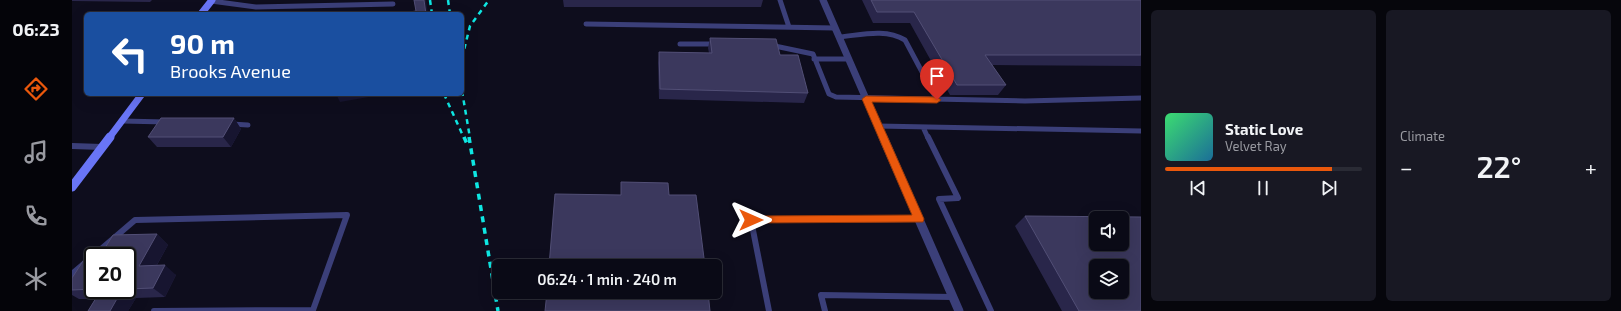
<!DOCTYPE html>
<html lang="en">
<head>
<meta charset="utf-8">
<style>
  body { margin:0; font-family:"Exo 2",sans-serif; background:#181823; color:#f1f3f6; height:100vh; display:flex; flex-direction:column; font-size:15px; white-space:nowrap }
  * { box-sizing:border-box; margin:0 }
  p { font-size:13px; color:#999aa1 }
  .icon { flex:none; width:22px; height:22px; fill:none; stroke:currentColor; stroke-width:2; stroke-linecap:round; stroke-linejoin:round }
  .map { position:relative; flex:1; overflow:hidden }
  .details { display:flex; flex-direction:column; gap:10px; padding:10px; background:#06060c; width:480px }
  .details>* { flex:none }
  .guide { position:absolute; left:12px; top:12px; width:380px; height:84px; border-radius:6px; box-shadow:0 4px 16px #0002,0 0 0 1px #2a2b35; background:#1a4fa0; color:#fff; overflow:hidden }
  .buttons { position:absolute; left:1017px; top:211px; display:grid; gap:8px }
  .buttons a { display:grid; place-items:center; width:40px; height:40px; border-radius:6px; background:#0a0a16; box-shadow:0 4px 16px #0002,0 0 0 1px #2a2b35; font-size:20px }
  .speed { position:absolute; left:12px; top:247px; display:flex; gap:8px; font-size:20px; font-weight:700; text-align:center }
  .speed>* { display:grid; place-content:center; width:52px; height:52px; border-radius:50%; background:#0a0a16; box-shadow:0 4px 16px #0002,0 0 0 1px #2a2b35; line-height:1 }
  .speed .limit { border:2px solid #111; border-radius:6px; background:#fff; color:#111 }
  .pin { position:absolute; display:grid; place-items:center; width:34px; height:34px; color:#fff; margin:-41px -17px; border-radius:50% 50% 50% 0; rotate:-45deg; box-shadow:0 0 4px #0007 }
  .pin .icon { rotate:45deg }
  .me { position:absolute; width:44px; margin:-22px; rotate:90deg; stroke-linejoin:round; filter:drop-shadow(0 0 3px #0008) }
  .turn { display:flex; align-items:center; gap:14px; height:84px; padding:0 20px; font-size:18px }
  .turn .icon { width:52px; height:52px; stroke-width:2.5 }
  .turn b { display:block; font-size:28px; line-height:34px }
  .big { font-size:30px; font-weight:600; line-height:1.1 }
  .details .card { flex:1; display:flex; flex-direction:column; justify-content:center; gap:6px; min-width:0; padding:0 14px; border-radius:6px; background:#181823 }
  .song { display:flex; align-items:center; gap:12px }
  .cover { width:48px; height:48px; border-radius:6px; background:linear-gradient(135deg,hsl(140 70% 55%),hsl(200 70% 35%)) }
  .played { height:4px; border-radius:2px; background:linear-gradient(90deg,#ea580c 85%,#2a2b35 85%) }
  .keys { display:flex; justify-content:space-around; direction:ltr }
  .heat { display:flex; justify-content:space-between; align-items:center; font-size:22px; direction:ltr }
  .details .tiles { flex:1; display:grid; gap:10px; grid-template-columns:repeat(2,1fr) }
  .trip { position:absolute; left:420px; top:259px; width:230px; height:40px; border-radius:6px; background:#0a0a16; box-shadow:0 4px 16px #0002,0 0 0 1px #2a2b35; font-weight:600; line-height:40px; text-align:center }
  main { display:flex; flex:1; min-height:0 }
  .dock { display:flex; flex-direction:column; width:72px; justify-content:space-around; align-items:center; background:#040409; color:#999aa1 }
  .dock .icon { width:28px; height:28px }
  .dock .on { color:#ea580c }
  .dock b { font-size:18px; color:#f1f3f6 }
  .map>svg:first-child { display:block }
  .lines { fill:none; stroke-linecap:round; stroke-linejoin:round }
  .lane-far1 { stroke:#3b3f79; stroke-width:5 }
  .lane { stroke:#3b3f79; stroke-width:6 }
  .street-far1 { stroke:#3b3f79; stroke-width:7 }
  .street { stroke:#3b3f79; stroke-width:9 }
  .secondary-far1 { stroke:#6975f6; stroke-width:7 }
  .secondary { stroke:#6975f6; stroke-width:9 }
  .rail-far1 { stroke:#0ee6e2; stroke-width:2.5; stroke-dasharray:5 4.5; stroke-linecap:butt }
  .rail { stroke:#0ee6e2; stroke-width:3.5; stroke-dasharray:6 5.5; stroke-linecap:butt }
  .wall { fill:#29264a }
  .shaded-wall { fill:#171530 }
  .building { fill:#3b385d; stroke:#524f76; fill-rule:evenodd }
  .route { fill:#ea580c; stroke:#983908 }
</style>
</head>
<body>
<main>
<nav class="dock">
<b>06:23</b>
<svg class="icon on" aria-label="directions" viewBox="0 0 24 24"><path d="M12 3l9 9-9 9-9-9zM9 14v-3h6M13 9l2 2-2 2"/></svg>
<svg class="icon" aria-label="music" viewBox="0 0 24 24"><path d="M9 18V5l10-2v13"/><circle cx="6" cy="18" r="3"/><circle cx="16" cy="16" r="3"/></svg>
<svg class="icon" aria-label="phone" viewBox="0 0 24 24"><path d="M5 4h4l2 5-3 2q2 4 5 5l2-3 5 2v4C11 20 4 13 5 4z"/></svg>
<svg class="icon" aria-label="climate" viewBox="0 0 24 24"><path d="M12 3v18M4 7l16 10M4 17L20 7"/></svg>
</nav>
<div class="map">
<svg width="1069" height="311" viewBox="0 0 1069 311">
  <rect width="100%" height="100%" fill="#0e0d1d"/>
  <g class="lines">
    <path class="lane-far1" d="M708,0L717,27
      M139,1L184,7L321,4
      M514,24L763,28
      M767,37C789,35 813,28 833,40L865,100
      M608,44H645
      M698,45L741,54L757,94L764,97L953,101L1069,98
      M742,59H777
      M50,121L94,122
      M159,124L176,125
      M806,126L1069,131
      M851,127L856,138"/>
    <path class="lane" d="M856,137L886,198L867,199L919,311
      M0,146L30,147
      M0,274L63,220L275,215L241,310L82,311
      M697,311L679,220L847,219
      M753,311L749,295L881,297"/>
    <path class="street-far1" d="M751,0L811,138"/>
    <path class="street" d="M811,137L887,311"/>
    <path class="secondary-far1" d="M129,14L140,0
      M37,138L70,94"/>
    <path class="secondary" d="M0,187L38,137"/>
    <path class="rail-far1" d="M358,0L360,14
      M376,0L378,14
      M390,58L398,26L417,0
      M390,91L398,138
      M372,94L392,138"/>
    <path class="rail" d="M392,137L395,144
      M397,137L426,311"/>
  </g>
  <path class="wall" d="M0,0H80L78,2L0,1Z
    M491,0H691L689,7H492Z
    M790,0H1069V66L920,65L934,85L926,95H878L838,23H801Z
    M638,38L708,55L736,93L732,103L587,99L586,63L587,52L637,53L636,48Z
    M117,94H214L213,95L118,96Z
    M162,118L169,129L159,147H85L76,137Z
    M953,216L1069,311H990L943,226Z
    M85,234L96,245L85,265L104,275L93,297L64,298L56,311H16L23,299H7L0,295V278L21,258V290H55V256Z"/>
  <path class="shaded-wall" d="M352,0H354L356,14H354Z
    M264,94H314L268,102Z
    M162,118L169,129L159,147L151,137Z
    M85,234L96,245L79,275L67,266Z
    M93,265L104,275L93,297L81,288Z
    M50,290H53L64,298L56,311H38Z"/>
  <path class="building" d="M342,0H352L354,14H325L344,11Z
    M799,0H1069V55H913L934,85H885L842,12H805Z
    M638,38L704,39L708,55H726L736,93L588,89L587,52L640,53Z
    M89,118H162L151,137H76Z
    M549,182L596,183L597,195H624L633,266H477L483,194L549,195Z
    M953,216L1069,217V311H1007ZM1024,218H1050V244H1024ZM1024,266H1050V292H1024Z
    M85,234L67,266L93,265L81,288L55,289V256H28L41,235Z
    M13,258H21V289L0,290V278Z
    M29,290H50L38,311H16Z
    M475,292H636L638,311H473Z"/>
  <path class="route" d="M794,96L865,97L869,100L865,103L800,102L852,219L851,222L676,223L674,220L676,217L679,216L840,215L790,99Z"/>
</svg>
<div class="buttons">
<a><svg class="icon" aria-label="sound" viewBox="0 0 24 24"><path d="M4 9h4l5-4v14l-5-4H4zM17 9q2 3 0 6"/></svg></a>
<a><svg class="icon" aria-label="layers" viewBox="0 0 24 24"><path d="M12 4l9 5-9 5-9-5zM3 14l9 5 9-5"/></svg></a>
</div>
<div class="speed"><div class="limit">20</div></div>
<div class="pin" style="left:865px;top:100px;background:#d93025"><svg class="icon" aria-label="arrive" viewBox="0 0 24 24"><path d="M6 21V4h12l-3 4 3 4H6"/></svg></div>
<svg class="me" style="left:679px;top:220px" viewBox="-20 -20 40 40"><path d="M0-17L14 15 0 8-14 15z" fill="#ea580c" stroke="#fff" stroke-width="4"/></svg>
<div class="trip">06:24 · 1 min · 240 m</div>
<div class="guide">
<div class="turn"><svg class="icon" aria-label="left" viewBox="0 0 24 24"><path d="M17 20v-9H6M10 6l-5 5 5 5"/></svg><div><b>90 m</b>Brooks Avenue</div></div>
</div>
</div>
<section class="details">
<div class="tiles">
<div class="card">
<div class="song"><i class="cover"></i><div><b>Static Love</b><p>Velvet Ray</p></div></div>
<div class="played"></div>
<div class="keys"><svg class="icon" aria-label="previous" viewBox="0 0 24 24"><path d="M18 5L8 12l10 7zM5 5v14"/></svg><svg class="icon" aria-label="pause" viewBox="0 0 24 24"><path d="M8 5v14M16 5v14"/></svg><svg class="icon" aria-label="next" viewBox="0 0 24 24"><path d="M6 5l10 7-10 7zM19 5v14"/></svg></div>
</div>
<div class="card"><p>Climate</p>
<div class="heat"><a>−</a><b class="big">22°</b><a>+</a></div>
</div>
</div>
</section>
</main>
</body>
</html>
